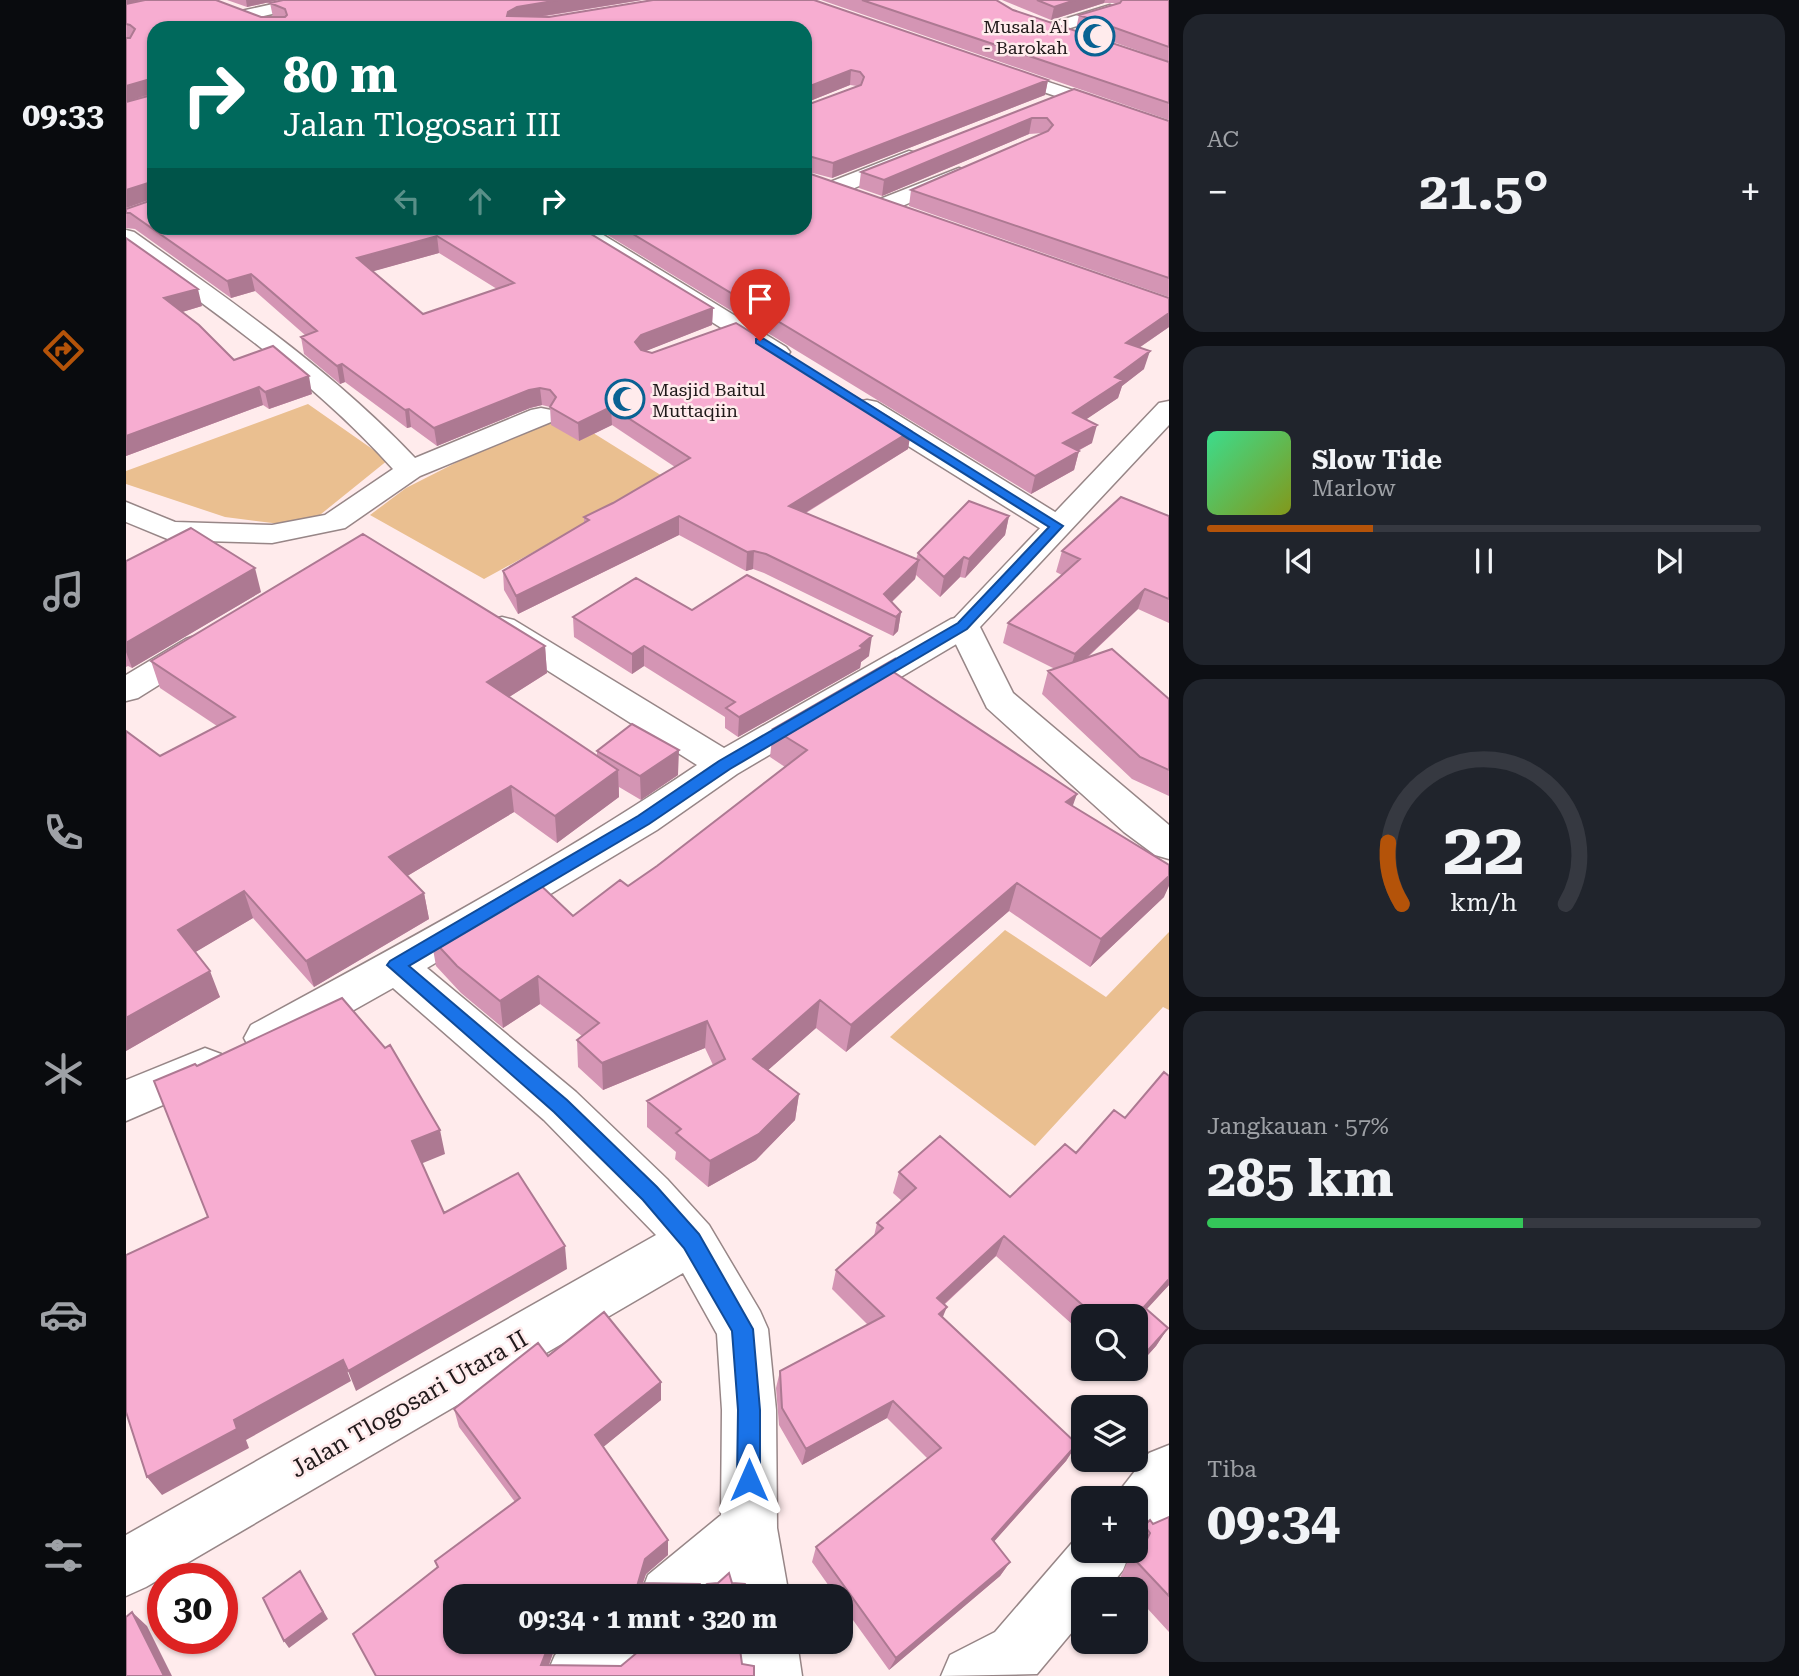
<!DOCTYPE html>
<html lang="id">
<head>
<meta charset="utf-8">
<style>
  body { margin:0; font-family:"Roboto Serif",serif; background:#20242c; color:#f1f3f6; height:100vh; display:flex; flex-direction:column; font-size:26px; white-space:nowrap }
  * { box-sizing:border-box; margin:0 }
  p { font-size:23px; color:#9ea1a6 }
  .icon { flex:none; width:38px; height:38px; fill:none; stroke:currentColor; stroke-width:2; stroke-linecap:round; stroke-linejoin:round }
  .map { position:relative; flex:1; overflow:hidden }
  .details { display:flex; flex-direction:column; gap:14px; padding:14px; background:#0d0f14; width:630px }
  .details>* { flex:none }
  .hud { position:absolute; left:21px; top:21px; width:665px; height:214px; border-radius:21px; box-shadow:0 2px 5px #0004; background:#00695c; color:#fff; overflow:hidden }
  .tools { position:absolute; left:945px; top:1304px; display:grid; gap:14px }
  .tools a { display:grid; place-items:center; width:77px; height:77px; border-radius:14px; background:#171b24; box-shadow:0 2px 5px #0004; font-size:35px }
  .speed { position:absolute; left:21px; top:1563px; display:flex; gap:14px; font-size:35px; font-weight:700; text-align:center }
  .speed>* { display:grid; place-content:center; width:91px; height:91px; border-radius:50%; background:#171b24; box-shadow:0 2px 5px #0004; line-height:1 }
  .speed .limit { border:10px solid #d22; background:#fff; color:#111 }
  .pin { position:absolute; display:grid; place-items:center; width:60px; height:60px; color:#fff; margin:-72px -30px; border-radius:50% 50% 50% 0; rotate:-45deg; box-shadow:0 0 7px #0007 }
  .pin .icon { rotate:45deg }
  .me { position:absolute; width:77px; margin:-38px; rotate:0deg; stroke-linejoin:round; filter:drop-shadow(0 0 5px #0008) }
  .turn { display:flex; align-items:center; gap:24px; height:147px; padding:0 21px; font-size:32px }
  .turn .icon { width:91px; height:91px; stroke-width:2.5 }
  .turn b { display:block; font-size:49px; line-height:60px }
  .lanes { display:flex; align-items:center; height:66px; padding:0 21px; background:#0003; justify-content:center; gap:35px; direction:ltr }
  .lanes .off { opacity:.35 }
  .big { font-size:52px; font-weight:700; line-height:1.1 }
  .details .widget { flex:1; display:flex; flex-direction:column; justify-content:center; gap:10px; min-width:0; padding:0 24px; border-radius:21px; background:#20242c }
  .details .dial { align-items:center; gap:0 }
  .dial svg { height:182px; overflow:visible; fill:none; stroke:#363941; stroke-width:7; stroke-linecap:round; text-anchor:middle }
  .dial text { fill:#f1f3f6; stroke:none }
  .song { display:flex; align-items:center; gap:21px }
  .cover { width:84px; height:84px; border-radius:10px; background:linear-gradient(135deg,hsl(150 70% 55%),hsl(70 70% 35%)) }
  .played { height:7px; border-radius:4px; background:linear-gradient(90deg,#b45309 30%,#363941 30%) }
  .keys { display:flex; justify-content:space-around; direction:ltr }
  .heat { display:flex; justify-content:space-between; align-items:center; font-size:38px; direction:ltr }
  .charge { height:10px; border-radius:5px; background:linear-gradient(90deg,#34c759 57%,#363941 0) }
  .trip { position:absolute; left:317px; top:1584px; width:410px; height:70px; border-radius:21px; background:#171b24; box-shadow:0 2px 5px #0004; font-weight:700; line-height:70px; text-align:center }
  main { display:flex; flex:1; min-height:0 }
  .menu { display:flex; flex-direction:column; width:126px; justify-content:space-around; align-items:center; background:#090b0e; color:#9ea1a6 }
  .menu .icon { width:49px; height:49px }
  .menu .on { color:#b45309 }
  .menu b { font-size:32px; color:#f1f3f6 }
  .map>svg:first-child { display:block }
  .green { fill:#eabf90 }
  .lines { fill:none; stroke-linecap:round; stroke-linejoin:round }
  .street-casing { stroke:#978687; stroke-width:3 }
  .secondary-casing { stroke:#978687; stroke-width:3 }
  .street { fill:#fff; fill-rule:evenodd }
  .secondary { fill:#fff; fill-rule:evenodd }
  .wall { fill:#d495b4; fill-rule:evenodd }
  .shaded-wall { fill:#ad7992 }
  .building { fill:#f7add1; stroke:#ad7992; stroke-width:2; fill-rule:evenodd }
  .route { fill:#1a73e8; stroke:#114b97; stroke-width:2 }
  .labels { text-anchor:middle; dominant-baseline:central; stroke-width:5; stroke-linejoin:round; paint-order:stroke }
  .far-poi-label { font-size:18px; fill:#211a1b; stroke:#ffebec; text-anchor:end }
  .near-street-label { font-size:24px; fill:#211a1b; stroke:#ffebec }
</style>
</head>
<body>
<main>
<nav class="menu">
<b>09:33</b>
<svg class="icon on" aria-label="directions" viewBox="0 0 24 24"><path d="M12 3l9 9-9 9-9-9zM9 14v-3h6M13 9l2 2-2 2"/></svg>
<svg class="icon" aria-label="music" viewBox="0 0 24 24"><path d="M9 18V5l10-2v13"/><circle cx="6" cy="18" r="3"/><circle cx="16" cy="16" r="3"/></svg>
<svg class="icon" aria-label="phone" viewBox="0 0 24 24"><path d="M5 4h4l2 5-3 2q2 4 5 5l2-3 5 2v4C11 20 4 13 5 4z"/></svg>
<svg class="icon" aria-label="climate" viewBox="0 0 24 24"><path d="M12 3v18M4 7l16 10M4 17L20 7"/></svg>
<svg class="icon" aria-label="car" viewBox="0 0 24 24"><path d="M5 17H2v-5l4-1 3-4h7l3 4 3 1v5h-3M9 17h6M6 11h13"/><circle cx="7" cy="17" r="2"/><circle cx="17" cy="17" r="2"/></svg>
<svg class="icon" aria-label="filters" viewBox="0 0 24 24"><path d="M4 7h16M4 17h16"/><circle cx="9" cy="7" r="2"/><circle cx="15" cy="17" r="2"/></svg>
</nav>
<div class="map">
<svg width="1043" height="1676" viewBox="0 0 1043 1676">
  <rect width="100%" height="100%" fill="#ffebec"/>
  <path class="green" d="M182,404L262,460L179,527L99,517L0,484V471Z
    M432,411L541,479L358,579L244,515L280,488Z
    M879,930L980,997L1043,932V1010L1037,1007L909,1146L764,1037Z"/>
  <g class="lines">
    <defs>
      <path id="street" d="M165,0H195L193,3L121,20L113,15L115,11Z
        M984,5L992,10L990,14L925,34L916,29L919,25Z
        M871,65L1043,122V135L865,74L862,70Z
        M783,151L790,153L793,157L790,161L715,194H699L696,189L699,184Z
        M833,168L840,170L843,174L840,178L765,211H749L746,206L749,201Z
        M440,228H466L660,347L664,352L660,357L651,360L642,357L443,233Z
        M0,230L8,232C105,301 207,371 289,458L405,410L415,408L425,410L429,416L425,422L294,476L219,528L146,543L44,540L0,522V502L49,522L146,525L199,515L267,469C190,383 93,315 0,248Z
        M741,400L751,402L942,520L946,526L942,532L931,535L920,532L731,414L727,408L731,402Z
        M837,616L849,619L853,626L849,633L611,774L531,830L301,968L450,1092L541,1179L583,1225L634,1311L642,1329L650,1410L651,1528L663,1596H605L603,1583L588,1596H514L522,1575L595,1515L596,1410L591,1334L557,1273L20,1587L0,1596V1535L530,1235L418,1120L267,988L155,1051L140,1056L125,1051L118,1038L125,1025C276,943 429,861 571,765L364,634L360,627L364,620L376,617L388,620L598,748L825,619Z
        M72,635L84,639L89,646L84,653L12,698L0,701V675L60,639Z
        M79,1048L95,1054L101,1067L95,1080L0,1121V1080Z
        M1043,1445V1516L1030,1532L1010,1540V1498H988L1023,1453Z
        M957,1530V1550H1005L997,1570L982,1589H957V1619L911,1674L815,1676L824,1655L869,1632Z
        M444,1642H520L511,1663L496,1676H420L429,1655Z
        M611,1642H671L676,1676H616Z"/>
      <path id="secondary" d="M1043,401V425L854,627L887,693L1043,825V859L1029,855L998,832L861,708L821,626L1033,403Z"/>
    </defs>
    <use href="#street" class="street-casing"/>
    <use href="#secondary" class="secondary-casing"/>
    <use href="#street" class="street"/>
    <use href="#secondary" class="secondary"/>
  </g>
  <path class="wall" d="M19,0H90L135,17H147L144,3L157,0H516L414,17H423L527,0H688L922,80L919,95L706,178L679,171V104L681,105L731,86L724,85L679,103V28H28V228H455L587,308L586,325L519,351L526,353L610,323L785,431L782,449L680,513L790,559L792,553L843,501L883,516L879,535L839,578L834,577L814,597L790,575L789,579L766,602L775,612L772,631L767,636L638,573L627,569L620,571L553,535L392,614L378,590L377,571L458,523V517L487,503L549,467L486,425L453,441L425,425L424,407L416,405L404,408L311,446L285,427L281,428L219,382L214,384L178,354L175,337L179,335L129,291L105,298L9,229L0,228V213H4H0V209L26,200V199L0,208V4ZM313,253L371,289L297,314L247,271Z
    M101,0H153L121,7Z
    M695,0H870L887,10L1033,58L950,29L953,15L990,3H978L925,20L876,0H1043V120Z
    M948,89L1043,121V297L783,206L785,190L917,133L903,134L756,196L733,188L735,172Z
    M470,228H679L1043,298V327L1013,348L1018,369L996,386L992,398L960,419L966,443L952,451H953L948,470L905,494Z
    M0,238L76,306L56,312L108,360L186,394L143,409L137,405L0,456Z
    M1043,516V623L1012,609L961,658L1043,699V796L1006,779L916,694L922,671L929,669L877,643L882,623L936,575L930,572L936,551Z
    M0,561L135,592L6,668L2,666L0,667Z
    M566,610L743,656L735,662L734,668L612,737L599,728V717L518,666L506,674L448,637L447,617Z
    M419,646L421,673L383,697L471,756V751L552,775L515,800L493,787V797L431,843L388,812L281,876L298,893L303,919L188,987L127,918L69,952L94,997L0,1051L34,756L91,726L34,688L25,661Z
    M770,658L767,672L947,806L1038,897L964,967L883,911L720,1052L690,1028L642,1070L673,1094L669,1120L630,1160L582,1187L549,1159L550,1152L521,1127V1101L587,1065L579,1048L477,1090L452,1067L451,1040L456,1036L414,1004L377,1028L335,993L310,966L305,938L447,916L502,886L531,866L659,767L644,757L647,729Z
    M1043,1076V1285L1020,1309L1042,1328L1030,1346L1004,1375L997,1368H1010V1316H957V1334L870,1256L818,1305L817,1317L951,1444L940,1461L868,1541L884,1562L874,1576L763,1670L714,1602V1596H710L686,1562L690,1547L802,1459L761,1418L676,1465L653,1425L650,1388L654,1371L742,1325L706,1289L710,1270L748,1236L751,1223L776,1201L767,1193L773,1172L884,1197L950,1153L999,1118Z
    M422,1356L535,1382V1400L477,1447L542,1555L520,1574L517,1583L576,1588L606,1583L329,1642H441L427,1653L423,1665L495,1666L616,1664L250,1676L311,1567L309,1561L389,1502L333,1427L328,1409Z
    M1043,1517V1632L1010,1596V1589H1004L994,1578L1007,1550H1010V1535L1024,1520L1027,1524Z"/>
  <path class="shaded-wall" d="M0,0H16L0,4Z
    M120,0H153L121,7Z
    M433,0H516L392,20L381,16L382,12L391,7Z
    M949,0H979L978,3L925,20L928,7Z
    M725,70L724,85L679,103V88Z
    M24,79L27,93L0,102V86Z
    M922,80L919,95L706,178L707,163Z
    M906,118L903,134L756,196L758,180Z
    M25,182L28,198L0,208V190Z
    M311,236L313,253L234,275L231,258Z
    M125,274L129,291L105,298L101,281Z
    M72,289L76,306L43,316L38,298Z
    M587,308L586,325L515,353L509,342L515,335Z
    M1043,313V327L995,360L1000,343Z
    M1024,351L1018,369L996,386L992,398L943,431L947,413L989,377Z
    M216,364L219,382L214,384L211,366Z
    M183,376L186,394L143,409L139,392Z
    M133,387L137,405L0,456V436Z
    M414,388L416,405L404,408L311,446L308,428L403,390Z
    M485,407L486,425L453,441L452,423Z
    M283,409L285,427L281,428L279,410Z
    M971,425L966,443L932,461L937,443Z
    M785,431L782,449L661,524L663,506Z
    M953,451L948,470L905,494L909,476Z
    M553,516V535L392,614L390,596Z
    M883,516L879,535L839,578L843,559Z
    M628,551L627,569L620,571L621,552Z
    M838,557L834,577L814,597L818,577Z
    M793,560L789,579L757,610L758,594Z
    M129,568L135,592L6,668L0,652V643Z
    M1019,589L1012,609L942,675L949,654Z
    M775,612L772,631L767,636L770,617Z
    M746,636L743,656L735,662L734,668L612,737L613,717L734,646Z
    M419,646L421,673L364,709L361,682Z
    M518,646V666L506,674V654Z
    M770,658L765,686L763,669Z
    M553,750L552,775L515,800L514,776Z
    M492,770L493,797L431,843L429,816Z
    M385,786L388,812L268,884L263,857Z
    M951,794L941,822L940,802Z
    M1043,876V886L1038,897L964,967L975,939Z
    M891,883L883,911L720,1052L725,1025Z
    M118,891L127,918L63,956L52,930Z
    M298,893L303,919L188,987L180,961Z
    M84,971L94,997L0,1051V1018Z
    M412,976L414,1004L377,1028L374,1001Z
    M694,1000L690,1028L624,1086L627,1059Z
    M581,1021L579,1048L477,1090L476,1063Z
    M673,1094L669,1120L630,1160L582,1187L584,1161Z
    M314,1130L319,1154L292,1165L286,1141Z
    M878,1236L870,1256L804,1317L811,1298Z
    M439,1246L441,1269L230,1391L222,1371Z
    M1043,1279V1285L1010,1321L1018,1307Z
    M821,1307L813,1326V1314Z
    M1042,1328L1030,1346L1004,1375L1016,1357Z
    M217,1360L225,1381L120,1440L123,1448L36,1495L21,1477L108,1420Z
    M535,1382V1400L470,1453L469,1435Z
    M767,1401L761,1418L676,1465L680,1449Z
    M951,1444L940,1461L857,1554L866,1539Z
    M542,1540V1555L520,1574L512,1596V1583L519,1559Z
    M884,1562L874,1576L763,1670L770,1658Z
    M174,1571L202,1619L163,1648L158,1641Z
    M6,1612L21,1626L46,1676H38Z
    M424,1642H441L427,1653L419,1676L415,1665Z"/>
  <path class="building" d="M19,0H90L135,17H159L161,15L159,9L144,3L157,0H433L391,7L382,12L381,16L423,17L527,0H688L922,80L707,163L679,155V104L681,105L735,85L738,77L734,72L725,70L679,88V28H28V228H455L587,308L515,335L509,342L515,350L526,353L610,323L785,431L663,506L793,560L758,594L775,612L770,617L640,554L628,551L621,552L553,516L390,596L377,571L463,520L458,517L487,503L564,458L485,407L452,423L424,407L430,397L424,390L414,388L403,390L308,428L283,409L279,410L216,364L211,366L175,337L191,331L125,274L101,281L4,213H0V209L26,200L25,182L0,190V102L26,95L27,81L24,79L0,86V38H4L9,29L4,25L0,24V4ZM311,236L388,283L297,314L231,258Z
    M736,0H870L887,10L1043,62V103Z
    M911,0H949L928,7Z
    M996,0H1043V47L953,15L994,3Z
    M948,89L1043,121V278L785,190L922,131L927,125L921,118H906L758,180L735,172Z
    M679,172L1043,298V313L1000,343L1024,351L989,377L997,380L947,413L971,425L937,443L953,451L909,476L497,228H679Z
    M0,238L72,289L38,298L73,325L108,360L147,346L183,376L139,392L133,387L0,436Z
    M995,497L1043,516V599L1019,589L949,654L882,623L954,559L936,551Z
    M843,501L883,516L843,559L838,557L818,577L792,553Z
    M65,528L129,568L0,643V561Z
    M237,534L419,646L361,682L492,770L429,816L385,786L263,857L298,893L180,961L118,891L52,930L84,971L0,1018V731L34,756L109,717L25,661Z
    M621,575L746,636L734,646L737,648L613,717L600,708L609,702L518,646L506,654L447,617L510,578L566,610Z
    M986,649L1043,699V770L1014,757L922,671Z
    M770,658L763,669L951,794L940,802L1043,865V876L975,939L891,883L725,1025L694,1000L627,1059L673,1094L633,1134L584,1161L550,1133L555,1129L521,1101L599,1059L581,1021L476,1063L451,1040L473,1023L412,976L374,1001L331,966L305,938L407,878L447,916L494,880L502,886L531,866L681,750L647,729Z
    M506,724L553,750L514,776L471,751Z
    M216,998L259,1048L264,1045L314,1130L286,1141L318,1213L392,1173L439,1246L222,1371L217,1360L108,1420L111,1429L21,1477L0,1412V1255L82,1217L28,1081L69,1064L71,1066Z
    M1038,1072L1043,1076V1279L1018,1307L1042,1328L1016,1357L1010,1352V1316H969L878,1236L811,1298L821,1307L813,1314L951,1444L866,1539L884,1562L770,1658L690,1547L815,1448L767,1401L680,1449L656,1408L654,1371L758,1316L710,1270L757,1228L751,1223L790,1188L773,1172L814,1136L884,1197L939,1144L950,1153L988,1110L999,1118Z
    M478,1312L535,1382L469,1435L542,1540L519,1559L512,1583L574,1584L576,1588L581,1584L592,1583L603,1573L606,1583L619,1584L628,1596H329V1642H424L415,1665L495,1666L513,1651L517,1642H613L616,1664L628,1666V1676H250L227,1634L312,1567L309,1561L394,1498L328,1409L412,1343L422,1356Z
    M1043,1517V1596L1010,1561L1024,1533L1021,1529H1015L1024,1520L1027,1524Z
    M174,1571L197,1612L158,1641L137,1598Z
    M6,1612L38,1676H0V1617Z"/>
  <path class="route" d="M630,339H638L937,526L841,629L604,769L523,824L283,966L441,1100L531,1187L573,1234L627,1329L634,1410V1480L631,1488L623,1492L615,1488L611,1480L612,1410L606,1331L558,1248L517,1200L428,1112L261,965L264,961L512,816L593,761L832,623L923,527L630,343Z"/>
  <defs>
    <symbol id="mosque-ring" viewBox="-11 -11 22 22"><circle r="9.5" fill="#ffebec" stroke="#096293" stroke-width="1.5"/><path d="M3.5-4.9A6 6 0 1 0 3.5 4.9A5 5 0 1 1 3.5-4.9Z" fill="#096293"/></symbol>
  </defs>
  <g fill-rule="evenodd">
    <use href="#mosque-ring" x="947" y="14" width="44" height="44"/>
    <use href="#mosque-ring" x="477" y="377" width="44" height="44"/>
  </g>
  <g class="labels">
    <g class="far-poi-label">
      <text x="942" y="26">Musala Al<tspan x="942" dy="21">- Barokah</tspan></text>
      <text x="526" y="389" text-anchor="start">Masjid Baitul<tspan x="526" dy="21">Muttaqiin</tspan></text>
    </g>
    <g class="near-street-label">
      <text transform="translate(283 1404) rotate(-30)">Jalan Tlogosari Utara II</text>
    </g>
  </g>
</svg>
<div class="tools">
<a><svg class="icon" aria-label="search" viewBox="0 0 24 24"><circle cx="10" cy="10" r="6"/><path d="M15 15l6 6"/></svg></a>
<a><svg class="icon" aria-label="layers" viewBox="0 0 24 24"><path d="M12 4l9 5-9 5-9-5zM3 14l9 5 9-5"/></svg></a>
<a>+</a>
<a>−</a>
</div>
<div class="speed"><div class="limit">30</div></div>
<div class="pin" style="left:634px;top:341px;background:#d93025"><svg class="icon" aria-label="arrive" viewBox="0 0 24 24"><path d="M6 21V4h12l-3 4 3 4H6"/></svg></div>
<svg class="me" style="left:623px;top:1480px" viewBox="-20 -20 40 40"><path d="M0-17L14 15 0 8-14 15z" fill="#1a73e8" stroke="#fff" stroke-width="4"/></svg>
<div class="trip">09:34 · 1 mnt · 320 m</div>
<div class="hud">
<div class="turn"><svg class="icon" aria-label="right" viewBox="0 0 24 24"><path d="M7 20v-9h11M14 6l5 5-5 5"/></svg><div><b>80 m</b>Jalan Tlogosari III</div></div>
<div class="lanes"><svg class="icon off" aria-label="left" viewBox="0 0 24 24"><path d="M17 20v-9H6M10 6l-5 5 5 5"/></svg><svg class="icon off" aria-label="ahead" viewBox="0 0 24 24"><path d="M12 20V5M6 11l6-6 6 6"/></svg><svg class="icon" aria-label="right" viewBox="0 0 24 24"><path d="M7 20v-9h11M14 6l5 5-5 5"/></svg></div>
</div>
</div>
<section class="details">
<div class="widget"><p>AC</p>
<div class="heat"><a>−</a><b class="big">21.5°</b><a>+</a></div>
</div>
<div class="widget">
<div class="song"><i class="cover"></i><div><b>Slow Tide</b><p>Marlow</p></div></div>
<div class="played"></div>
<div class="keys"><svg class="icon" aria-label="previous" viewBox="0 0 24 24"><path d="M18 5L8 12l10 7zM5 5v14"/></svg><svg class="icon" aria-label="pause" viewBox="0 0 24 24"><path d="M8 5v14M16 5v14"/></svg><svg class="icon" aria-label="next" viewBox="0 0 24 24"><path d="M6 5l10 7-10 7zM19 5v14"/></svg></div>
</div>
<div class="widget dial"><svg viewBox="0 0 100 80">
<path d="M14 69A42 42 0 1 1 86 69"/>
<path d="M14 69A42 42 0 0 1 8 42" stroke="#b45309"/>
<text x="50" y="56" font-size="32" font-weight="700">22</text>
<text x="50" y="72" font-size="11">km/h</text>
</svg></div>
<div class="widget"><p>Jangkauan · 57%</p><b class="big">285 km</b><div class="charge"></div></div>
<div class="widget"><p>Tiba</p><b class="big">09:34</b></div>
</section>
</main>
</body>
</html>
